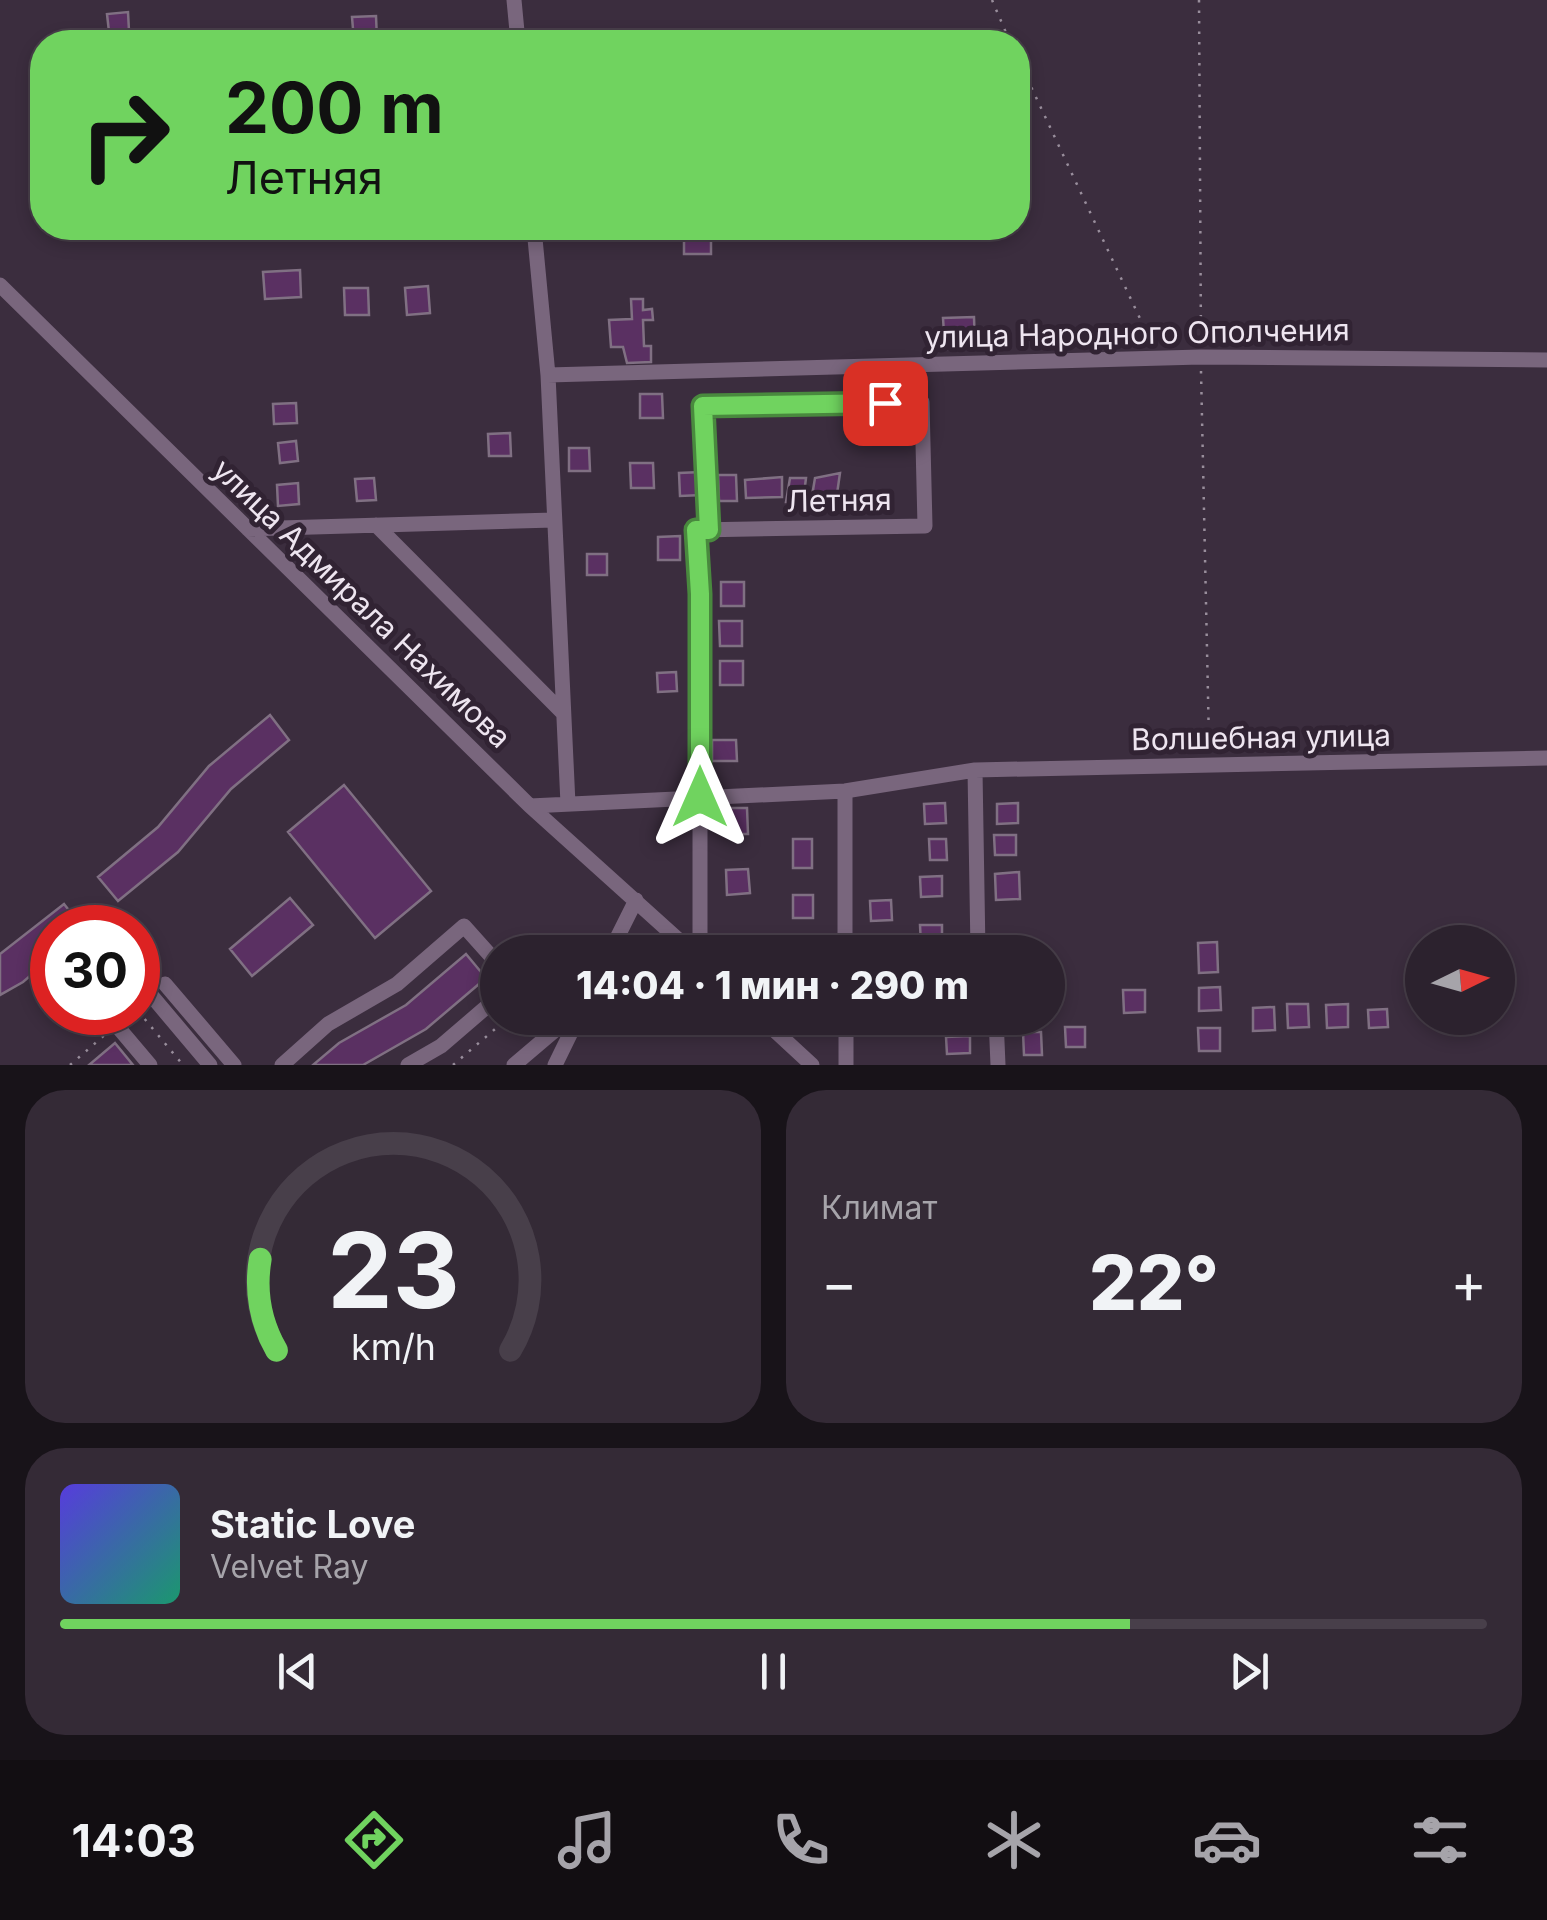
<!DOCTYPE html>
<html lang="ru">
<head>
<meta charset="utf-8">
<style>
  body { margin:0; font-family:Inter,sans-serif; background:#342a36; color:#f1f3f6; height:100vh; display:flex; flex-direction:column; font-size:38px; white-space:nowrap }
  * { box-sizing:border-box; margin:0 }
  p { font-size:32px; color:#a6a4aa }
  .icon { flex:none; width:55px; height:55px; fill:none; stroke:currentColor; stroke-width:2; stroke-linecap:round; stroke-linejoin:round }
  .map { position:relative; height:1065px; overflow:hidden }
  .panel { display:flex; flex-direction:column; gap:25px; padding:25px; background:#181319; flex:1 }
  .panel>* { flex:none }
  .top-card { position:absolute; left:30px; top:30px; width:1000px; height:210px; border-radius:40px; box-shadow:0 5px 15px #0003,0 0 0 2px #483f4a; background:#70d35f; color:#111; overflow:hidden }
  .needle { width:65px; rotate:85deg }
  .fabs { position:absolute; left:1405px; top:925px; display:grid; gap:20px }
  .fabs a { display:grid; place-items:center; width:110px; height:110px; border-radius:50%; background:#2c222e; box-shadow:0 5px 15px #0003,0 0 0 2px #483f4a; font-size:50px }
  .speed { position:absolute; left:30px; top:905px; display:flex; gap:20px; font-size:50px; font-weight:700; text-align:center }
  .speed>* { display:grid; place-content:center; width:130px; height:130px; border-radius:50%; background:#2c222e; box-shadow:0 5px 15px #0003,0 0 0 2px #483f4a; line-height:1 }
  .speed .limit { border:15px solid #d22; background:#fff; color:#111 }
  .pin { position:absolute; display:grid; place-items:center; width:85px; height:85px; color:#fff; margin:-42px; border-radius:20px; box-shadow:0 5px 15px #0006 }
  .me { position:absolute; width:110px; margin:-55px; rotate:0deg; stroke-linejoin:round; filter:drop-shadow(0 0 8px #0008) }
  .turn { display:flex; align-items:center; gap:35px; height:210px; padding:0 30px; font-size:45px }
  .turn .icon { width:130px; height:130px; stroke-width:2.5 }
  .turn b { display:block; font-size:70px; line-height:85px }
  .big { font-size:75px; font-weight:800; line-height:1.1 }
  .panel .tile { flex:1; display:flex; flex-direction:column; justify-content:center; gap:15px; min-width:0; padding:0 35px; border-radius:40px; background:#342a36 }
  .panel .dial { align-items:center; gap:0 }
  .dial svg { height:260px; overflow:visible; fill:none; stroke:#483f4a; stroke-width:7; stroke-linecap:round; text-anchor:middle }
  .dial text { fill:#f1f3f6; stroke:none }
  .song { display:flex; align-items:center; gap:30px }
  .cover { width:120px; height:120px; border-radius:15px; background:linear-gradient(135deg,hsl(250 70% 55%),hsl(160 70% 35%)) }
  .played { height:10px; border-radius:5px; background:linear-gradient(90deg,#70d35f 75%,#483f4a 75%) }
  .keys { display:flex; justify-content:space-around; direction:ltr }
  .heat { display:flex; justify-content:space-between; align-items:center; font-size:55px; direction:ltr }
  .panel .tiles { flex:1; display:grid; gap:25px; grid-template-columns:1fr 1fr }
  .tile:last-child { grid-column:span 2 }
  .trip { position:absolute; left:480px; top:935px; width:585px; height:100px; border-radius:50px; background:#2c222e; box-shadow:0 5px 15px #0003,0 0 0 2px #483f4a; font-weight:800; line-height:100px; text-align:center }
  .dock { display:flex; height:160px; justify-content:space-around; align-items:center; background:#120e12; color:#a6a4aa }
  .dock .icon { width:70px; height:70px }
  .dock .active { color:#70d35f }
  .dock b { font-size:45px; color:#f1f3f6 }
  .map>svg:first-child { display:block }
  .building { fill:#5a3062; stroke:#807083; stroke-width:2.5 }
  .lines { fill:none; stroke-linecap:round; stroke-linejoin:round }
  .path { stroke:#998e9c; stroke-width:2.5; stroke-dasharray:2.5 8; stroke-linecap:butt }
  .minor { stroke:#79667d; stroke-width:15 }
  .route-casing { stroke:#49893e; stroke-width:25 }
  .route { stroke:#70d35f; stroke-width:18 }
  .labels { text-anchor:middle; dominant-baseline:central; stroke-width:10; stroke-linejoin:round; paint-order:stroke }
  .street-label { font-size:30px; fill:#eee5f0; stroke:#312333 }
</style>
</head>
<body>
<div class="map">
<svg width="1547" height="1065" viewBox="0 0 1547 1065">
  <rect width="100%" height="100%" fill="#3b2d3e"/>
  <path class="building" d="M128,12L129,31L109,32L107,14Z
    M376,16L377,40L354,41L352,17Z
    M684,234H711V254H684Z
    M300,270L301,297L265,299L263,272Z
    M428,286L430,313L407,315L405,288Z
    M344,288H368L369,315H345Z
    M631,299H643V310L652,309L653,320H643L644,346H651V362L627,363L623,347H611L609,320L632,319Z
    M974,317L975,348L945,349L943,318Z
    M640,394H662L663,418H640Z
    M296,403L297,423L274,424L273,404Z
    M510,433L511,456H489L488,434Z
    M296,441L298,461L280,463L278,443Z
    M569,448H589L590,471H569Z
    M630,463H653L654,488H631Z
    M701,472L702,495L680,496L679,473Z
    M840,473L836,501L811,502L815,478Z
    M718,475H736L737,501H719Z
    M782,477V497L746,498L745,480Z
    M374,478L376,500L357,501L355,479Z
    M790,478H806L803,502H786Z
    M298,483L299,504L278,506L277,485Z
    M680,536V560H658V537Z
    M587,554H607V575H587Z
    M721,582H744V606H721Z
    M719,621H742V646H720Z
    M720,661H743V685H720Z
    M676,672L677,691L658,692L657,673Z
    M270,715L289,740L231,789L178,852L118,901L98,877L158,827L209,766Z
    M712,740H736L737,761H712Z
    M344,785L431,891L375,938L288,832Z
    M945,803L946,823L925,824L924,804Z
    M1018,803V823L997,824V804Z
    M723,808H747L748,834H724Z
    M994,835H1016V855H995Z
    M793,839H812V868H793Z
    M929,839H946L947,860H930Z
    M748,869L750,893L727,895L726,870Z
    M1019,872L1020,899L996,900L995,874Z
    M942,876V896L921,897L920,877Z
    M793,895H813V918H793Z
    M290,898L313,925L252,976L230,949Z
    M891,900L892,920L871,921L870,901Z
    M64,904L83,928H52V957L23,982L0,995V954Z
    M920,925H942V945H921Z
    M1217,942L1218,972L1199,973L1198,943Z
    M466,954L486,978L426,1029L363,1065H313L339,1043L406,1005Z
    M1220,987L1221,1010L1199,1011V988Z
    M1123,990H1145V1012L1124,1013Z
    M1287,1004H1308L1309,1027L1288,1028Z
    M1348,1004V1027L1327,1028L1326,1005Z
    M1274,1007L1275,1030L1253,1031V1008Z
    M1387,1009L1388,1027L1369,1028L1368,1010Z
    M1065,1027H1085V1047H1066Z
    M1198,1028H1220V1051H1199Z
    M1023,1032H1041L1042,1055H1024Z
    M970,1036V1053L947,1054L946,1037Z
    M115,1043L133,1065H89Z"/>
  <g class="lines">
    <path class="path" d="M992,0L1010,42
      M1199,0L1201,343
      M1018,59L1151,342
      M1201,371L1209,742L1216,751
      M138,1011L183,1065
      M519,1018L531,1032
      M70,1065L107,1033
      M453,1065L508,1018"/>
    <path class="minor" d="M514,0L518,42
      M534,228L548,375L568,804
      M0,285L530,806L692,952
      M548,375L1201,357L1547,360
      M376,525L563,713
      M248,529L554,520
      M975,770L978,952
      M845,791V952
      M530,806L845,791L975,770L1547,758
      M610,952L636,900
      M700,952V594L697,530L925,526L922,402L703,407L709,530
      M165,984L234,1065
      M151,995L210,1065
      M761,1018L812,1065
      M846,1018V1065
      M996,1018L998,1065
      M117,1026L150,1065
      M282,1065L328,1024L397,984L464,926L498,964
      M408,1065L441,1046L498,997
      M514,1065L554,1031
      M555,1065L578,1018"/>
  </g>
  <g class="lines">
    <defs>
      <path id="route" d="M700,797V594L696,530H709L703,406L885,403"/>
    </defs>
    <use href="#route" class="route-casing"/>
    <use href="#route" class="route"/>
  </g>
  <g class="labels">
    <g class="street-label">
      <text transform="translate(1137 333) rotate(-1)">улица Народного Ополчения</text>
      <text transform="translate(839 500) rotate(-1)">Летняя</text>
      <text transform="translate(362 603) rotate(44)">улица Адмирала Нахимова</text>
      <text transform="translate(1261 737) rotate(-1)">Волшебная улица</text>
    </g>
  </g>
</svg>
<div class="fabs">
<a><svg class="needle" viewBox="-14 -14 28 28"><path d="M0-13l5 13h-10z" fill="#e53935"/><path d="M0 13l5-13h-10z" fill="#a6a4aa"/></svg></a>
</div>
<div class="speed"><div class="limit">30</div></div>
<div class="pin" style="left:885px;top:403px;background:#d93025"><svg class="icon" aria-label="arrive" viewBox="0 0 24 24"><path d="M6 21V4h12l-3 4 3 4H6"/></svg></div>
<svg class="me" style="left:700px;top:797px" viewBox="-20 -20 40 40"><path d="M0-17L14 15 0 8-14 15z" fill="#70d35f" stroke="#fff" stroke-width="4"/></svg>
<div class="trip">14:04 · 1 мин · 290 m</div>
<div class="top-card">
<div class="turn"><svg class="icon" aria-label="right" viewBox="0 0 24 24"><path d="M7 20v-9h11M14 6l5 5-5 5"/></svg><div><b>200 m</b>Летняя</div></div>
</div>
</div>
<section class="panel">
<div class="tiles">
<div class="tile dial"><svg viewBox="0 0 100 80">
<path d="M14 69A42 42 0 1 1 86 69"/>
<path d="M14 69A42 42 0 0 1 9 41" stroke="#70d35f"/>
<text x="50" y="56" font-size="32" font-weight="700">23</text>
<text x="50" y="72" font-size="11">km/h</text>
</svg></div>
<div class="tile"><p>Климат</p>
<div class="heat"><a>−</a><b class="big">22°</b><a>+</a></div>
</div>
<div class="tile">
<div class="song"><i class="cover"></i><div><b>Static Love</b><p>Velvet Ray</p></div></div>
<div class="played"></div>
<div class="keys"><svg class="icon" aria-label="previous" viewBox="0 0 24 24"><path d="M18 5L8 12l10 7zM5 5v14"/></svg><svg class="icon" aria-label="pause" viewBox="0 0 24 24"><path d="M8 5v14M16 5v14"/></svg><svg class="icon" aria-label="next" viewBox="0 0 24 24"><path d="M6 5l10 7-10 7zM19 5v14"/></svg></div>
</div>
</div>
</section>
<nav class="dock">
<b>14:03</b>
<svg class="icon active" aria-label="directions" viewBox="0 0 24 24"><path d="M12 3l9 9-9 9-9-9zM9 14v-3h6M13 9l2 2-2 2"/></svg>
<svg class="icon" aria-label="music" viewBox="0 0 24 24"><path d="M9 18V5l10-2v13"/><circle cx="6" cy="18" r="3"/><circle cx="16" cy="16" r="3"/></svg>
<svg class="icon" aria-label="phone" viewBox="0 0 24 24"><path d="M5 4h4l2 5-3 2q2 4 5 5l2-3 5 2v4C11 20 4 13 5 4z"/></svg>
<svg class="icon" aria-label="climate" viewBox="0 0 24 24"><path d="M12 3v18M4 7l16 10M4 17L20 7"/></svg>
<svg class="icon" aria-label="car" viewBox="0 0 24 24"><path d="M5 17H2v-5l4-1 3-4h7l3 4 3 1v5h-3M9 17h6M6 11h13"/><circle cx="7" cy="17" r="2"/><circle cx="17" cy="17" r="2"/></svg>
<svg class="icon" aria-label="filters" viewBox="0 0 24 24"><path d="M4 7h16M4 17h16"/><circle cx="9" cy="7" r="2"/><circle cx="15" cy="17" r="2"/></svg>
</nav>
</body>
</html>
